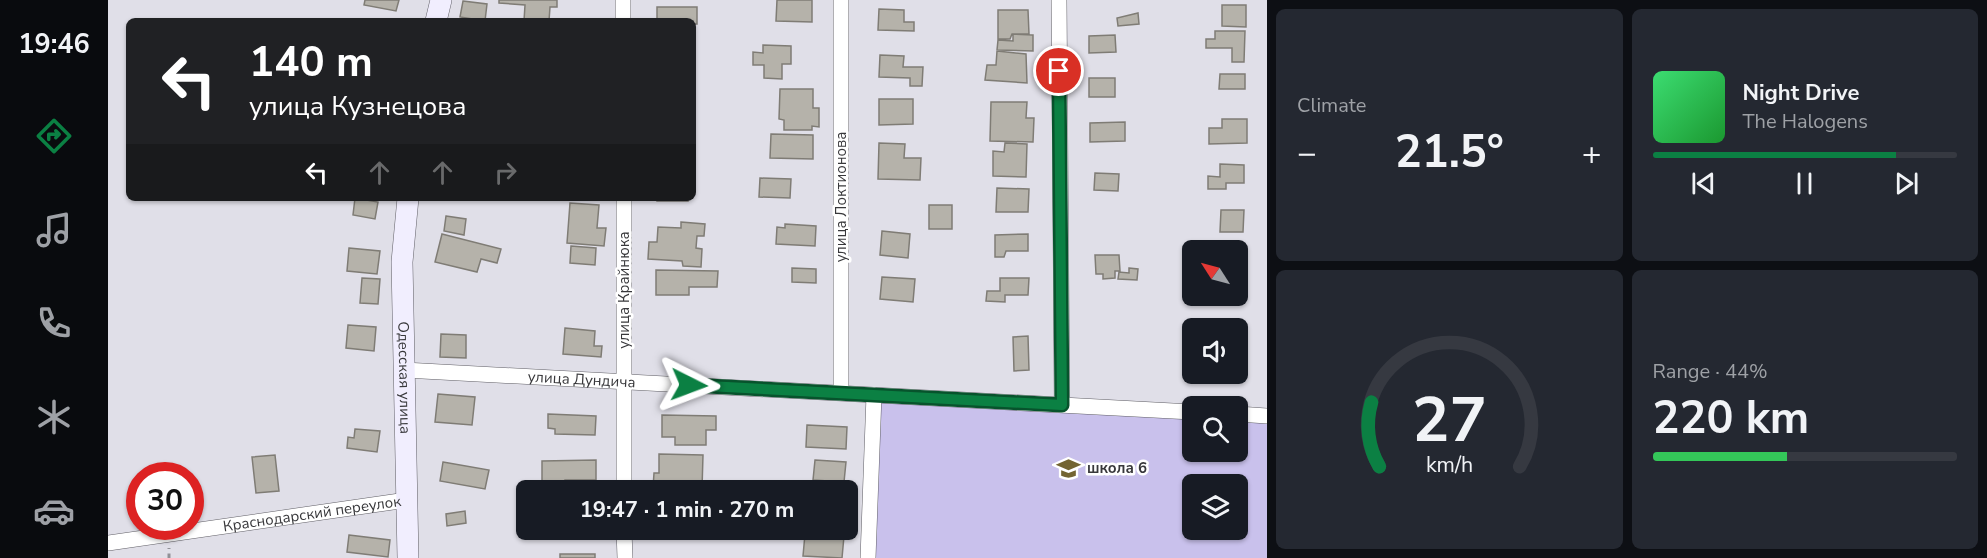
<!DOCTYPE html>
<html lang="en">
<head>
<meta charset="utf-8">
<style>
  body { margin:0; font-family:"Nunito Sans",sans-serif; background:#242831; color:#f1f3f6; height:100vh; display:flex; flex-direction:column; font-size:22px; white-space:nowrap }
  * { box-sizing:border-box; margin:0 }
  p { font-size:20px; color:#9ea1a6 }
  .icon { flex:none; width:33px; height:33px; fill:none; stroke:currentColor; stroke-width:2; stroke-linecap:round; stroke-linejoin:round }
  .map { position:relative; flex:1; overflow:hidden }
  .sheet { display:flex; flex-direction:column; gap:9px; padding:9px; background:#0d0f14; width:720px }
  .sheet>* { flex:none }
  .banner { position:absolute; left:18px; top:18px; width:570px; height:183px; border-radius:9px; box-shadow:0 2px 4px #0004; background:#202124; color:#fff; overflow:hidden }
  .needle { width:39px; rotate:306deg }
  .controls { position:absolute; left:1074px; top:240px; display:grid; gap:12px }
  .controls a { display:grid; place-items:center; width:66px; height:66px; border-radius:9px; background:#171b24; box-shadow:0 2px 4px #0004; font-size:30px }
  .speed { position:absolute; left:18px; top:462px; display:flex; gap:12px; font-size:30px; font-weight:700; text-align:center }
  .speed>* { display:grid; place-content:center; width:78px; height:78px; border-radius:50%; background:#171b24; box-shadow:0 2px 4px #0004; line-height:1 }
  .speed .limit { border:9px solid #d22; background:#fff; color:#111 }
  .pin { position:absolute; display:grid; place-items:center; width:51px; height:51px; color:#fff; margin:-26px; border:3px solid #fff; border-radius:50%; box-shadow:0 2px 6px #0007 }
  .me { position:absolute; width:66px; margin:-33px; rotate:93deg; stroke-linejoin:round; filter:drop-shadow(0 0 4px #0008) }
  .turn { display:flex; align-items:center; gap:21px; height:126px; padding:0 24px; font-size:27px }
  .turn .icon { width:78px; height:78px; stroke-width:2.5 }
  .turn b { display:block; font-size:42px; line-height:51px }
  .lanes { display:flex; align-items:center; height:57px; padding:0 24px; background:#0003; justify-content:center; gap:30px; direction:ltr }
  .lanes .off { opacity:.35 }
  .big { font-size:45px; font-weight:700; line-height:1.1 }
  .sheet .tile { flex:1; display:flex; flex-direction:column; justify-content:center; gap:9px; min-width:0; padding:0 21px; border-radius:9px; background:#242831 }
  .sheet .dial { align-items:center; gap:0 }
  .dial svg { height:156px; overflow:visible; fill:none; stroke:#363941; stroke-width:7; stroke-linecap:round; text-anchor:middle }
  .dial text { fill:#f1f3f6; stroke:none }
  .song { display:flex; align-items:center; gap:18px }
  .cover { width:72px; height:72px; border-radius:9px; background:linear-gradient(135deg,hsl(140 70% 55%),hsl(130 70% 35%)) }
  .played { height:6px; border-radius:3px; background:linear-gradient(90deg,#0b8043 80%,#363941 80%) }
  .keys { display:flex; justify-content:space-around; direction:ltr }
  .heat { display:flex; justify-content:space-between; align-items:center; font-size:33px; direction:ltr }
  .charge { height:9px; border-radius:4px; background:linear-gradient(90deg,#34c759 44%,#363941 0) }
  .sheet .tiles { flex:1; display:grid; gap:9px; grid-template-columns:repeat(2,1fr) }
  .trip { position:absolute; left:408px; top:480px; width:342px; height:60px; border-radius:9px; background:#171b24; box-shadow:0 2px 4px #0004; font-weight:700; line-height:60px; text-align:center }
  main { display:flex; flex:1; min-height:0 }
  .tab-bar { display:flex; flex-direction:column; width:108px; justify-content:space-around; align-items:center; background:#090b0e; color:#9ea1a6 }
  .tab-bar .icon { width:42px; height:42px }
  .tab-bar .on { color:#0b8043 }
  .tab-bar b { font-size:27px; color:#f1f3f6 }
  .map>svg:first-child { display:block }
  .green { fill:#c9c1ec; fill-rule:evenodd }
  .building { fill:#b5b2aa; stroke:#7f7c75; stroke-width:1.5 }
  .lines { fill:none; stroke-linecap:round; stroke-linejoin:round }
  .street-casing { stroke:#605f66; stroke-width:16 }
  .secondary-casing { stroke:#605f66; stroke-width:22 }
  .path { stroke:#919197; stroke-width:3; stroke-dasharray:4.5 4.5; stroke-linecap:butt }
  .street { stroke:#fff; stroke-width:15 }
  .secondary { stroke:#f1eefe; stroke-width:21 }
  .route-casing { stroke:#07532c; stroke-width:15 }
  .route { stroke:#0b8043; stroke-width:10 }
  .labels { text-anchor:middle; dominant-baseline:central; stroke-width:5; stroke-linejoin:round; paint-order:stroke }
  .street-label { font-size:15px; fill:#38383b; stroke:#fff }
  .poi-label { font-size:15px; font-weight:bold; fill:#38383b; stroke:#fff; text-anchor:start }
</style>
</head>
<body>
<main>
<nav class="tab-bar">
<b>19:46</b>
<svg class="icon on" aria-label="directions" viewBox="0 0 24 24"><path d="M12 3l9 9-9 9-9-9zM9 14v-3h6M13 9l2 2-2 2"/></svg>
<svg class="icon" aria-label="music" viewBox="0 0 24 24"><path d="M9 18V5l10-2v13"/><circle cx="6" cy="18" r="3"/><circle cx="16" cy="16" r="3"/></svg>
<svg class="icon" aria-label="phone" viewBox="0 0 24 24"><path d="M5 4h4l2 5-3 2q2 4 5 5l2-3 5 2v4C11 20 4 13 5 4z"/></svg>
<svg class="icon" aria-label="climate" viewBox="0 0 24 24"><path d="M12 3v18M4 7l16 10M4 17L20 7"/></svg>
<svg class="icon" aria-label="car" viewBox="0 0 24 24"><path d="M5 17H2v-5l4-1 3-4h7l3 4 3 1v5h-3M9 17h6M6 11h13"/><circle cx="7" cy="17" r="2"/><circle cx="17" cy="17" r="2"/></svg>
</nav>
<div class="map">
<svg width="1159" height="558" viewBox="0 0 1159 558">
  <rect width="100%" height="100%" fill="#e0dfe8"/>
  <path class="green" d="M766,395L1084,412V452H1130V414L1159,416V558H760ZM1084,484H1130V530H1084Z"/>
  <path class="building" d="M257,0H291L288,11L256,5Z
    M391,0H449V7H442L441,21H416L417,5L391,3Z
    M669,0H704V22L668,21Z
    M355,1L379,4L377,21L352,17Z
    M1114,5H1138V27L1114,26Z
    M549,7H589V24H585V21H549Z
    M771,9L796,10V22H806V31L770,30Z
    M890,10H920L921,34H904L902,39H890Z
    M1030,13L1031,24L1010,26L1009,18Z
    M1107,31H1137L1136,62H1124V48H1098V39H1107Z
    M905,34L925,35V51L889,50L890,40L905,41Z
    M1007,35L1008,52L981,53V36Z
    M655,45L683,46V64H674V79L656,78V65H645V52L655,53Z
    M889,51L918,54L919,83L877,80L879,65H888Z
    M772,55L796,56L795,67H815L814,86H802V78L771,77Z
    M1112,74H1137V89H1111Z
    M981,78H1007V97H981Z
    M672,89H705V108H711V127L704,126V130H676V120L671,119Z
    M771,99H805V124L771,125Z
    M883,102H919L918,118H926L925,142L882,141Z
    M1114,119H1139V143L1101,144V128H1114Z
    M1017,122V141L982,142V123Z
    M663,134L705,135V159L662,158Z
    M771,143L797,144L796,158H813L812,180L770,179Z
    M897,143L919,144L918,177L885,176V151L896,152Z
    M1112,164L1136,165V183H1118V189H1100V176L1112,177Z
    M987,173L1011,174L1010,191L986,190Z
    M652,178L683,179L682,198L651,197Z
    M889,188L921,189L920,212H888Z
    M247,198L270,202L267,219L245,215Z
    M549,198H580V201H549Z
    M462,203L491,205L489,228H498L496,246L459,243Z
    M821,205H844V229H821Z
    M1113,210H1136L1135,232H1112Z
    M338,216L358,219L356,235L336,231Z
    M573,222L597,224L596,236H589L588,248L594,249L593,267L575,266L574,261L540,259L541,242H549L550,227L573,228Z
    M677,224L708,226L707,246L668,244L669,227L677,228Z
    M774,231L802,234L800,258L772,255Z
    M334,234L393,249L389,263L373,259L369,272L327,262Z
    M920,234V251H898L896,257H887V235Z
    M463,246L488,248L487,265L462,263Z
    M241,248L272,251L269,274L239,271Z
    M1130,254H1138L1137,278H1130Z
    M987,255H1011L1012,271H1007V278L995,279V274H988Z
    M684,268L708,269V283L684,282Z
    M1021,268L1030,269L1029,280L1010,279L1011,272L1021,273Z
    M548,270L610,271L609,287H581V295H548Z
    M774,277L807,279L805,302L772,299Z
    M254,278L272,279L270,304L252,303Z
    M892,278H921L920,295H897V302L878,301L879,291H892Z
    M240,325L268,327L266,351L238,348Z
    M457,328L487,331L486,346H494L493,357L455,354Z
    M333,334L358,335V358L332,357Z
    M920,336L921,370L906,371L905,337Z
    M330,394L367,397L364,425L327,422Z
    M440,414L488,416L487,435L447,434V429L440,428Z
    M554,415L608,416V430H598V445H567V437H554Z
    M699,425L739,427L738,449L698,447Z
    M247,429L272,431L269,452L239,448L240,437L246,438Z
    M551,454L595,455L594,489L545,488L546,473H551Z
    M167,455L171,491L148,493L144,457Z
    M488,460V480H457V485L434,486V461Z
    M707,460L738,462L736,482L705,480Z
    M335,462L381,470L377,489L332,481Z
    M357,511L358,523L339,526L338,514Z
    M443,530H489V533L443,534Z
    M697,534L736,536L734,558L695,556Z
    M241,535L282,540L280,557L239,552Z
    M452,554H487V558H452Z"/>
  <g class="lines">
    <defs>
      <g id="street">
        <path d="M515,0V21"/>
        <path d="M951,0L954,405"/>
        <path d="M516,198V490"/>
        <path id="s1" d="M296,370L1084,412"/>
        <path d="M733,393V0"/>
        <path d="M1130,414L1159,416"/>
        <path d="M516,530L517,558"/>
        <path id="s2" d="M0,543L299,500"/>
        <path d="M760,558L766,395"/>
      </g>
      <g id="secondary">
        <path d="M328,21L333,0"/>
        <path id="s3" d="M300,198L294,262L300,558"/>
      </g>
    </defs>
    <use href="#street" class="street-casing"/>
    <use href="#secondary" class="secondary-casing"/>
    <path class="path" d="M61,558V548"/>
    <use href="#street" class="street"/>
    <use href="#secondary" class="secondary"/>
  </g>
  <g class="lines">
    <defs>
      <path id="route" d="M581,385L954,405L951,71"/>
    </defs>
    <use href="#route" class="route-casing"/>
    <use href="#route" class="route"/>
  </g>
  <defs>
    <symbol id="school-bare" viewBox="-9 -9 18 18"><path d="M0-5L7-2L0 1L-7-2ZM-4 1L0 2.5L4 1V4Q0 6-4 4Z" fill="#736432" stroke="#fff" stroke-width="2.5" paint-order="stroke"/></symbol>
  </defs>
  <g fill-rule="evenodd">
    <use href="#school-bare" x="944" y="452" width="33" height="33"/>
  </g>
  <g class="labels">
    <g class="street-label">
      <text transform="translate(733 197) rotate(-90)">улица Локтионова</text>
      <text transform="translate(516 290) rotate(-90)">улица Крайнюка</text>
      <text stroke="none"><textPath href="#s3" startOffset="180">Одесская улица</textPath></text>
      <text stroke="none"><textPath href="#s1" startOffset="178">улица Дундича</textPath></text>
      <text stroke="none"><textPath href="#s2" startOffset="206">Краснодарский переулок</textPath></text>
    </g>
    <g class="poi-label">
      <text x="979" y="468">школа 6</text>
    </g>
  </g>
</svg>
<div class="controls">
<a><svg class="needle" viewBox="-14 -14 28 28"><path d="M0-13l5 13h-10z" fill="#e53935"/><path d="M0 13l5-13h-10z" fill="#9ea1a6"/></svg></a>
<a><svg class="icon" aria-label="sound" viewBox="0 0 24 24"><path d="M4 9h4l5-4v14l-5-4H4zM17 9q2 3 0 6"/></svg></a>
<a><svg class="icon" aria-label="search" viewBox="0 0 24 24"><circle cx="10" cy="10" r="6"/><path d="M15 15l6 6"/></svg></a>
<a><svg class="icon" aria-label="layers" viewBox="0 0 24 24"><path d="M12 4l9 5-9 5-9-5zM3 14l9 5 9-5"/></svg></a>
</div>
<div class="speed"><div class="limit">30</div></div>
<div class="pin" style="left:951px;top:71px;background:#d93025"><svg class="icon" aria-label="arrive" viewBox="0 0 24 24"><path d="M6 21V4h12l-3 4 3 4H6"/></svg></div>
<svg class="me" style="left:581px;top:385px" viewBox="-20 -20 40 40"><path d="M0-17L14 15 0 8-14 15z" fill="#0b8043" stroke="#fff" stroke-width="4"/></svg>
<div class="trip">19:47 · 1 min · 270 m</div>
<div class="banner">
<div class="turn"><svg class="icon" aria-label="left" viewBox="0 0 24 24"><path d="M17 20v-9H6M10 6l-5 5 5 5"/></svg><div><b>140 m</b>улица Кузнецова</div></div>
<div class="lanes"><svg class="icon" aria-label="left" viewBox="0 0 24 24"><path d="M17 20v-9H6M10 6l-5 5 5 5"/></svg><svg class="icon off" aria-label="ahead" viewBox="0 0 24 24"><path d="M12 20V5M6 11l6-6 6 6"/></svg><svg class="icon off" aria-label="ahead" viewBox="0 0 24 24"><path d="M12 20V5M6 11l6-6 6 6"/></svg><svg class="icon off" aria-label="right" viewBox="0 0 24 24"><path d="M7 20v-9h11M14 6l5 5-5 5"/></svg></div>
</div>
</div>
<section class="sheet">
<div class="tiles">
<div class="tile"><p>Climate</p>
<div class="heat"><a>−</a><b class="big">21.5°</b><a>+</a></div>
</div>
<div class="tile">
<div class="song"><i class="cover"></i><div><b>Night Drive</b><p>The Halogens</p></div></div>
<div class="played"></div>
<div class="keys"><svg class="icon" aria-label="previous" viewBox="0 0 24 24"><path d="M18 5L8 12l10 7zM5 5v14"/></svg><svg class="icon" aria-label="pause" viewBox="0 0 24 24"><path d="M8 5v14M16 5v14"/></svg><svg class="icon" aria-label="next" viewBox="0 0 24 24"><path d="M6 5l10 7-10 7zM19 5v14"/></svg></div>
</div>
<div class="tile dial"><svg viewBox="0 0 100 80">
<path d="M14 69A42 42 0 1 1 86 69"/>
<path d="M14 69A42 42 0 0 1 10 36" stroke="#0b8043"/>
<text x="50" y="56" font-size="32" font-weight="700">27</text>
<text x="50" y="72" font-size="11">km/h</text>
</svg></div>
<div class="tile"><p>Range · 44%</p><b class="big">220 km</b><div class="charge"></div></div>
</div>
</section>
</main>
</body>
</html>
